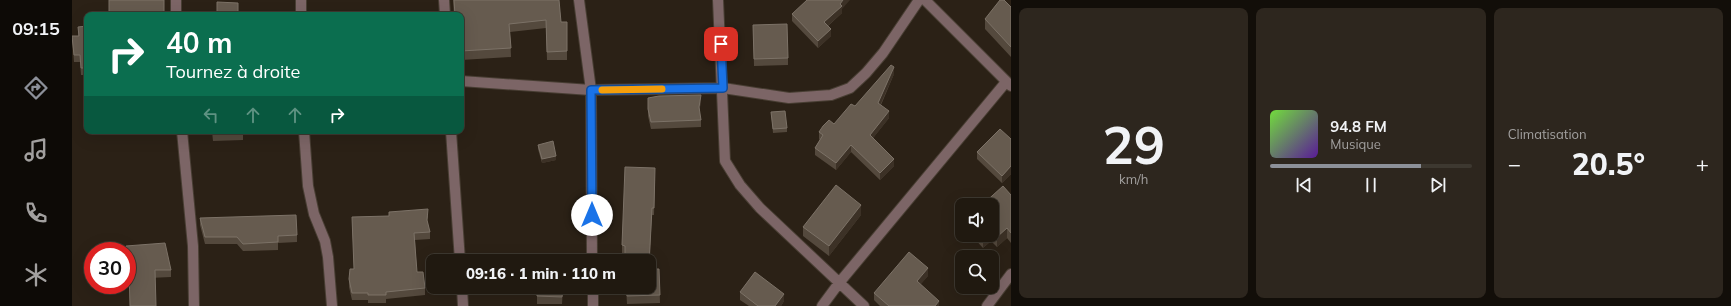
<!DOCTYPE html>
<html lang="fr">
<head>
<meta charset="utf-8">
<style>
  body { margin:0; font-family:Mulish,sans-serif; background:#2d261e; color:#f1f3f6; height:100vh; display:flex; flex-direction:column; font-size:15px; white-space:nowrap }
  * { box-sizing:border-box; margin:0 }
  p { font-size:13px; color:#a2a09f }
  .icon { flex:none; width:22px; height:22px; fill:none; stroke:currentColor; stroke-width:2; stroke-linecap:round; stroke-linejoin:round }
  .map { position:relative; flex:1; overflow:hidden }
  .side { display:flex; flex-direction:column; gap:8px; padding:8px; background:#120e09; width:720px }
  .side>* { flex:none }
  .top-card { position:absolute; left:12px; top:12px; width:380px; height:122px; border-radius:8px; box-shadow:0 4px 16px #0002,0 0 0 1px #3d3830; background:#0b6e4f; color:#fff; overflow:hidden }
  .controls { position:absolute; left:883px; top:198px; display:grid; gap:8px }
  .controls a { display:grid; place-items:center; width:44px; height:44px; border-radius:8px; background:#201910; box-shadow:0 4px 16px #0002,0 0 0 1px #3d3830; font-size:20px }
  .speed { position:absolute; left:12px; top:242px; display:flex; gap:8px; font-size:20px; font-weight:700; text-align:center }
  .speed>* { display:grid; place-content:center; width:52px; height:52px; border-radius:50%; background:#201910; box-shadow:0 4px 16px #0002,0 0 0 1px #3d3830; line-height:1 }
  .speed .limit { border:6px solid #d22; background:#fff; color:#111 }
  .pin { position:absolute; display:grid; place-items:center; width:34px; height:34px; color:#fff; margin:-17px; border-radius:8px; box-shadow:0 2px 6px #0006 }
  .me { position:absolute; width:44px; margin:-22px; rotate:0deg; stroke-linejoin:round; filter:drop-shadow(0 0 3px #0008) }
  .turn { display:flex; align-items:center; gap:14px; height:84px; padding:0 16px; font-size:18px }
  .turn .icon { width:52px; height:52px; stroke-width:2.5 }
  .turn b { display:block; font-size:28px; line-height:34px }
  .lanes { display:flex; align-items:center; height:38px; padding:0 16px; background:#0003; justify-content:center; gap:20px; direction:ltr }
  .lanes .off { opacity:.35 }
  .big { font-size:30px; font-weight:800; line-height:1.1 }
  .side .widget { flex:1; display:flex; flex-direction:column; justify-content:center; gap:6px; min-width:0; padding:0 14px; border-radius:8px; background:#2d261e }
  .side .dial { align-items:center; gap:0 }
  .dial b { font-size:52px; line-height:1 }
  .song { display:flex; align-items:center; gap:12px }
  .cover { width:48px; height:48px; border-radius:6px; background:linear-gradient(135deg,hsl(100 70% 55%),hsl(270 70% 35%)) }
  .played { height:4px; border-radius:2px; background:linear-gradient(90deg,#8c9099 75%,#3d3830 75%) }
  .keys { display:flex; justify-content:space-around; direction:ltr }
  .heat { display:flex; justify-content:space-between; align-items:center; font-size:22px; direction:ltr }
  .side .tiles { flex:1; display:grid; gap:8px; grid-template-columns:repeat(3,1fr) }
  .trip { position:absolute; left:354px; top:254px; width:230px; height:40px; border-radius:8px; background:#201910; box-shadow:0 4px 16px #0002,0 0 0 1px #3d3830; font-weight:800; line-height:40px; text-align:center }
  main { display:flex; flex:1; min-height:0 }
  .dock { display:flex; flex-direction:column; width:72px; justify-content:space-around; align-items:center; background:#0d0a06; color:#a2a09f }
  .dock .icon { width:28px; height:28px }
  .dock .selected { color:#8c9099 }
  .dock b { font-size:18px; color:#f1f3f6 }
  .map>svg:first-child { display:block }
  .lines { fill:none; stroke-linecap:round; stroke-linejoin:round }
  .minor-casing { stroke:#483e33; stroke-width:12 }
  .minor { stroke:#7c6566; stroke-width:10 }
  .wall { fill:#54493d }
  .shaded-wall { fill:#3c3126 }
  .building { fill:#665b4f; stroke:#7c7267 }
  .route-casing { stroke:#114b97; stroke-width:10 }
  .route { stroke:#1a73e8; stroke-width:7 }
  .slow { stroke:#f59e0b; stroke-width:7 }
</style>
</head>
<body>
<main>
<nav class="dock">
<b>09:15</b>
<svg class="icon selected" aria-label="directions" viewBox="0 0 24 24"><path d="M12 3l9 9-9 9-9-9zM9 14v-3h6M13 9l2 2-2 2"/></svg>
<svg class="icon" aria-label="music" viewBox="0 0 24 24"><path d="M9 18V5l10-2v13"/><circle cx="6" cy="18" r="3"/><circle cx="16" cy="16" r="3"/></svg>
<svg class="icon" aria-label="phone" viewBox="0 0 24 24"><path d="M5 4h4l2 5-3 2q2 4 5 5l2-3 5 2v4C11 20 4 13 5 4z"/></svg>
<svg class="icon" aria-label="climate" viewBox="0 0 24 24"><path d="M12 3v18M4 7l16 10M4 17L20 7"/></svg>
</nav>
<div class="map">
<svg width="939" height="306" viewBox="0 0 939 306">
  <rect width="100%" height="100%" fill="#2b2116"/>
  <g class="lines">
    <defs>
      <path id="minor" d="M104,0V15
        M229,0V15
        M372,0L373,15
        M507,0L519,90L520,261
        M646,0L653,161L668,185L688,208L792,306
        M853,0L939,86
        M389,81L519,90L651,88L717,98L759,95L778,88L794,73L811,53L847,0
        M110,131L121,246L122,306
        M232,131L236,186L242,214L253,241L256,257L260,306
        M379,131L388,261
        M390,287L391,306
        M521,287V306
        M750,306L767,283L934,82
        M915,306L939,274"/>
    </defs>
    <use href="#minor" class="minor-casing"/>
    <use href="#minor" class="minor"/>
  </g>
  <path class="wall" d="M381,0H487L489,22L495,51V60H475L474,28L438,32L439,57L389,60V15H382Z
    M939,7V57L913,29V19Z
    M770,9V13L756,26L759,36L746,48L720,21V14Z
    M681,25L716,58V65L682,66Z
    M15,26V75H9L8,62H2L0,36H6V27Z
    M822,74L809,105L817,118L801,138L822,166L808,180L779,152L764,170L743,155V148L748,140L747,139V132L762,124Z
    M629,102L627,111L629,120V127L579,129L576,116V109Z
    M699,112L715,128V132L701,133Z
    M140,131H171V140L141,141Z
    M939,139V174L930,183L905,159V152Z
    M466,145L484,160L470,163L466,149Z
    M583,176L582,215H580L577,269H587L588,303L555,304L554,287H577V261H553V253H550V245Z
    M939,195V243L935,238L925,247L919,241L911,248L899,235H920V205Z
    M789,215L757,256L731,236V227Z
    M356,216L355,221L358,232V239L343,240L345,272L353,288V295L314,299V303H296V300H280L277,287V279L282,269L280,217Z
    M128,218L225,235V242L206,243V250L171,251L165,244H133L128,225Z
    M55,251L99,270V277L55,279Z
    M856,276L848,284L867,306H808L802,300V293Z
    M465,287H491L490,304H465Z
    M668,292L712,301L709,306H677L668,300Z"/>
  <path class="shaded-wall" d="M771,0H778L770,9V13L752,29V22Z
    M759,29V36L746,48V41Z
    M822,67V74L806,110V103Z
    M629,95V102L627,115V107Z
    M817,111V118L798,142V135Z
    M779,145V152L764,170V163Z
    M484,156V160L470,163V159Z
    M822,159V166L808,180V173Z
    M939,166V174L930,183V176Z
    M789,205V215L757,256V246Z
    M935,228V238L925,247V237Z
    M914,235H919V241L911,248V238Z
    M856,268V276L845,289V281Z
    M712,294V301L709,306H703Z
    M867,301V306H863Z"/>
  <path class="building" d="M37,0H92V15H37Z
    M382,0H487L489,22H495V51L475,52L474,20L437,24L439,48L389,51V15H383Z
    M735,0H771L768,4L770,6L752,22L759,29L746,41L720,14Z
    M928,0H932L939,7V47L913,19Z
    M145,2L166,3V15H145Z
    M715,24L716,58L682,59L681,25Z
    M15,26V68H9L8,55H2L0,36H7L6,27Z
    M819,65L822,67L806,103L817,111L798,135L822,159L808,173L779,145L764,163L743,148L751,135L747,132L751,126L757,120L762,124L779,104L783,106Z
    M629,95L627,107L629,120L579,122L576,109V98L587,96Z
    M713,111L715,128L701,129L699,112Z
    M928,129L939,139V166L930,176L905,152Z
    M141,131H171V133L141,134Z
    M481,141L484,156L470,159L466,145Z
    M553,167L583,168L582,208H580L577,265V261H553V246L550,245Z
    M764,185L789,205L757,246L731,227Z
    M931,186L939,195V233L935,228L925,237L920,232V205H910Z
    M356,209L355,220L358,232L342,233L345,272H351L353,288L314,292V295H296V293H280L277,279L278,269H282L280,217L317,216V212Z
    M224,215L225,235L206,236V242L171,244L165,237H133L128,218Z
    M909,235H914L911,238Z
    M93,243L99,270H83L84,306H58L57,271H55V251H52L54,246Z
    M837,252L856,268L845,281L867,301L863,306H817L802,293Z
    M577,269H587L588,295L555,296L554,287H577Z
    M683,272L712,294L703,306H686L668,292Z
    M465,287H491L490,297L465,296Z"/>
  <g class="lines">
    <defs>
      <path id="route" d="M520,215L519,90L651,88L649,44"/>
    </defs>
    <use href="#route" class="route-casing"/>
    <use href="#route" class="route"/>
    <path class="slow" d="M530,90L590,89"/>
  </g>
</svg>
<div class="controls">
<a><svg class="icon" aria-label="sound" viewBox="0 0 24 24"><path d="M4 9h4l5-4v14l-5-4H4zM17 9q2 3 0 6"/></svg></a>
<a><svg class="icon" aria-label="search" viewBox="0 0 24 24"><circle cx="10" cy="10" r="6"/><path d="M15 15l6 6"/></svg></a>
</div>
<div class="speed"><div class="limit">30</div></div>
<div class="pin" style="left:649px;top:44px;background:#d93025"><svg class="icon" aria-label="arrive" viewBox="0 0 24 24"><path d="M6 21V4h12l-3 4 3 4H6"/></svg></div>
<svg class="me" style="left:520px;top:215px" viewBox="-20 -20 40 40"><circle r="19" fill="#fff"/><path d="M0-13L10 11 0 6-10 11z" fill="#1a73e8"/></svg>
<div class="trip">09:16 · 1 min · 110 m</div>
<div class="top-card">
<div class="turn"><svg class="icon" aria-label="right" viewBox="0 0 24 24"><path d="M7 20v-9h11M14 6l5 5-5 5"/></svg><div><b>40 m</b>Tournez à droite</div></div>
<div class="lanes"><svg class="icon off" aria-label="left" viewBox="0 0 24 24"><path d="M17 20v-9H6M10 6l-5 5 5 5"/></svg><svg class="icon off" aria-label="ahead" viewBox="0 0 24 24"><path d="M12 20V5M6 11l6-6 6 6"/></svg><svg class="icon off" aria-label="ahead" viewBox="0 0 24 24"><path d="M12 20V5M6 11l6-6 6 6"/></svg><svg class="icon" aria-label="right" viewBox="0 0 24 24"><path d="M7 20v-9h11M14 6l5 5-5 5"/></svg></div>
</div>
</div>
<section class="side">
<div class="tiles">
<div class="widget dial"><b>29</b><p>km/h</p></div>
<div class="widget">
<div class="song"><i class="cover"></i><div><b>94.8 FM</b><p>Musique</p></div></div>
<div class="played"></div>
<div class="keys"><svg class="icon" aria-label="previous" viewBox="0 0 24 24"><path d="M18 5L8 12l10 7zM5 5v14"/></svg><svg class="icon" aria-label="pause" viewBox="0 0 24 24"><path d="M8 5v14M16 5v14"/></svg><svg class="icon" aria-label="next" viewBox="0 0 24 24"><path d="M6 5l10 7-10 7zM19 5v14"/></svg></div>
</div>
<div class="widget"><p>Climatisation</p>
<div class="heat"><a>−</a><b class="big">20.5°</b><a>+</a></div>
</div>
</div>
</section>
</main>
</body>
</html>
